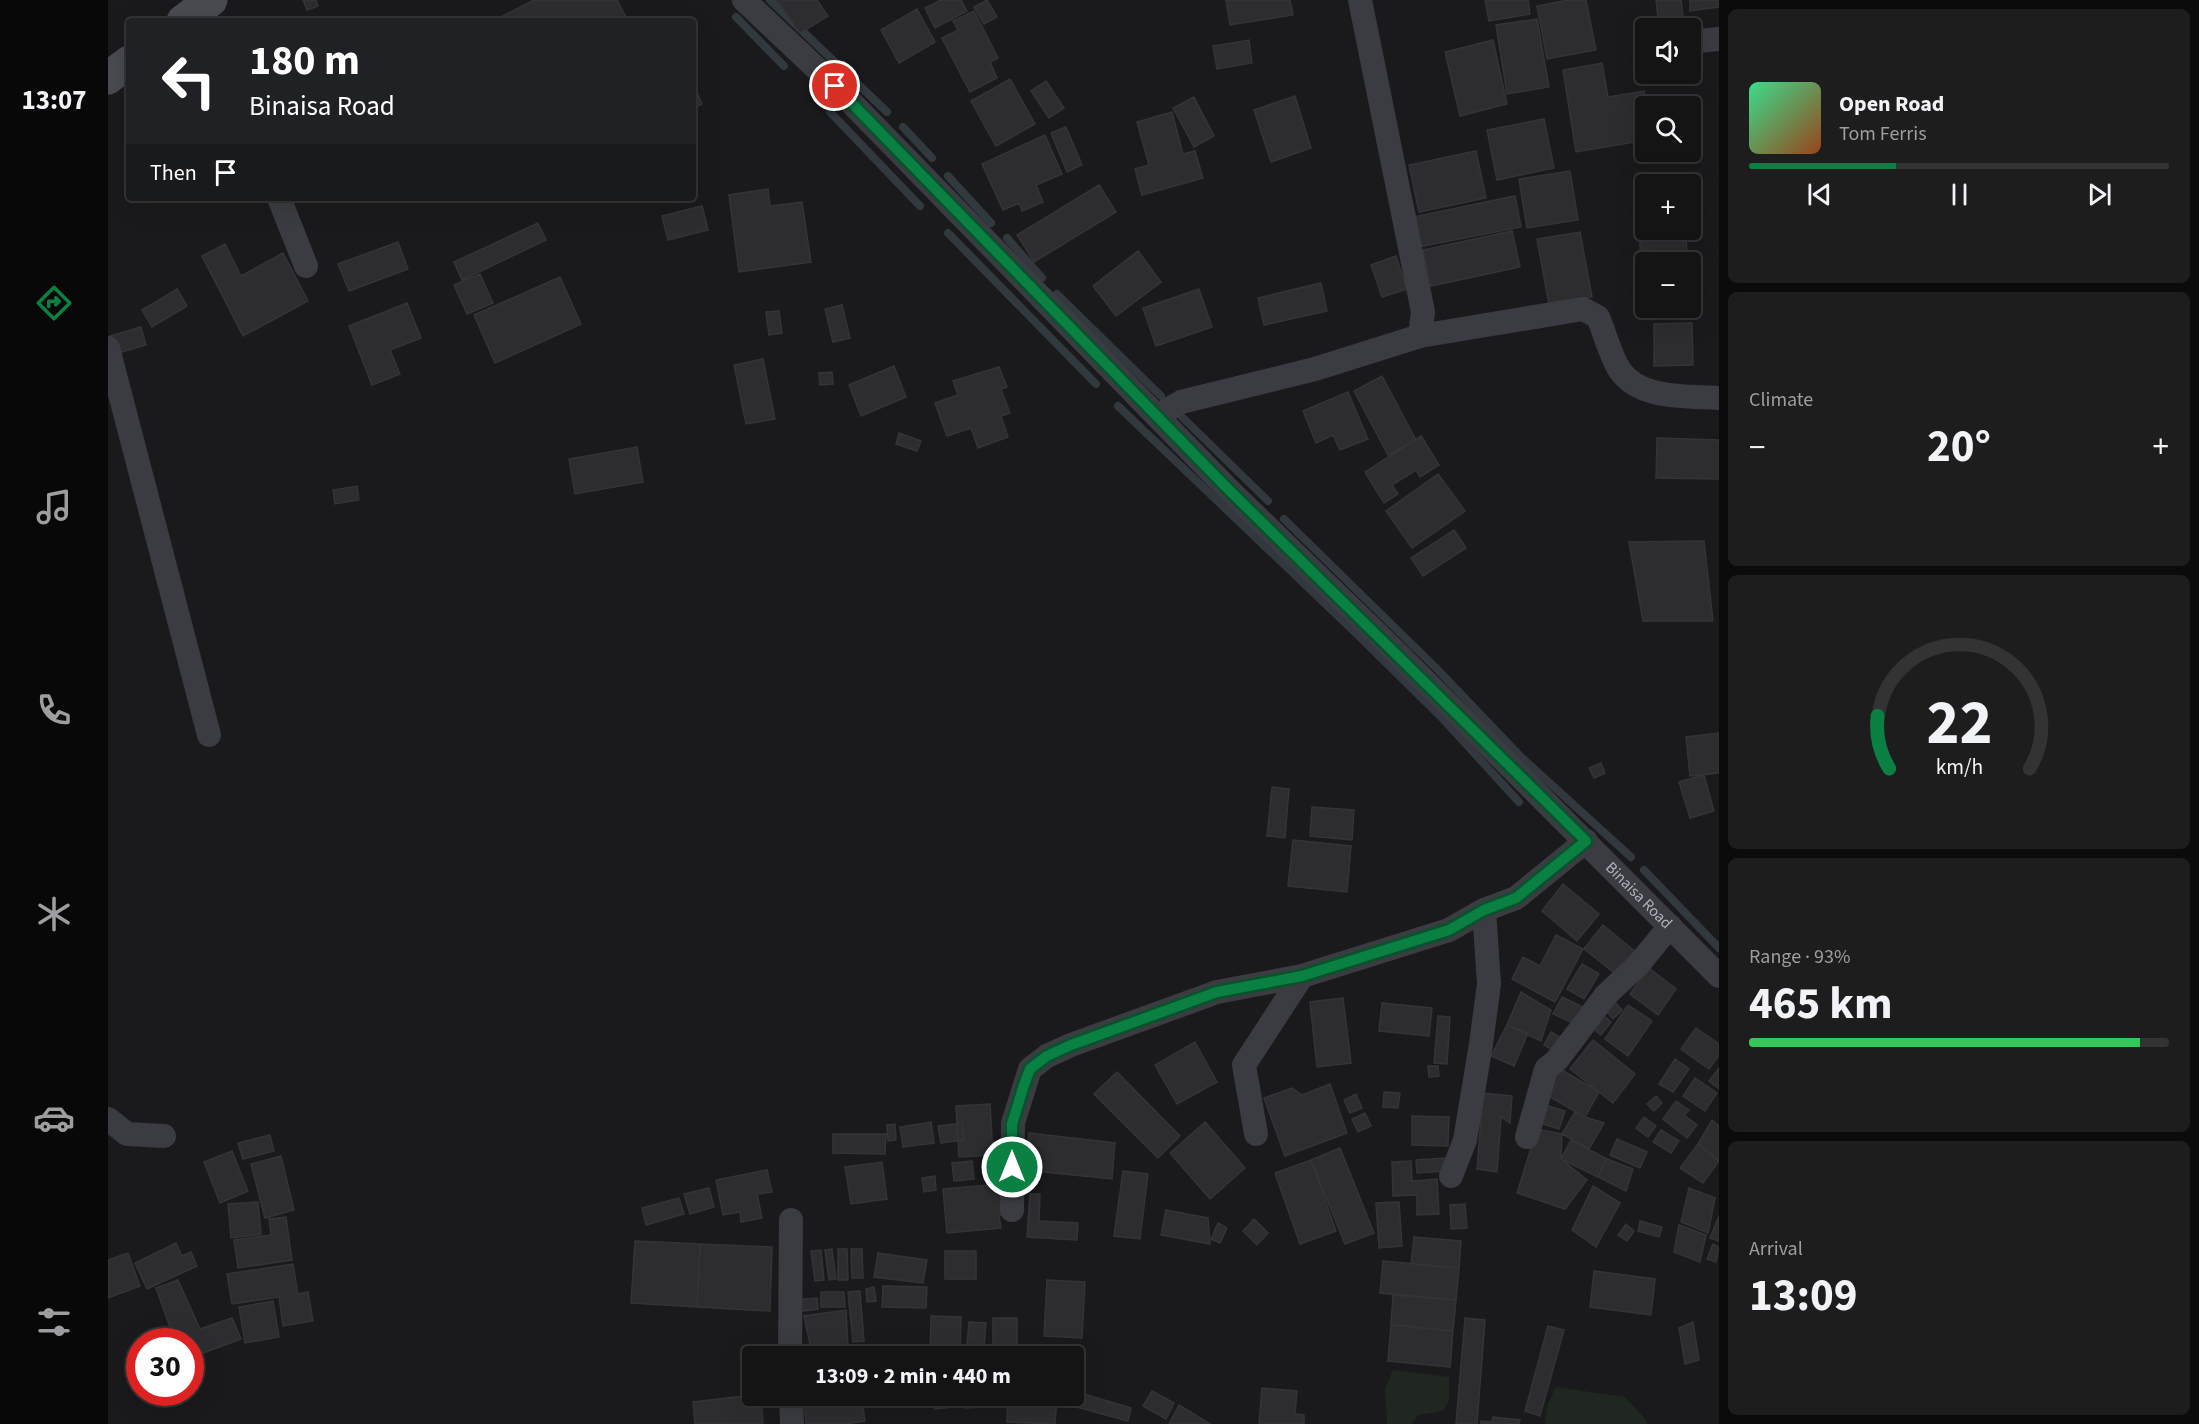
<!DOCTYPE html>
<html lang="en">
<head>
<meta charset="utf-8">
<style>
  body { margin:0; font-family:"Source Sans 3",sans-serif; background:#1d1d1e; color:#f1f3f6; height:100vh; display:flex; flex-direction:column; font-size:22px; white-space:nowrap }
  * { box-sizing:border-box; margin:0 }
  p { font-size:20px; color:#9d9ea0 }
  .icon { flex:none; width:33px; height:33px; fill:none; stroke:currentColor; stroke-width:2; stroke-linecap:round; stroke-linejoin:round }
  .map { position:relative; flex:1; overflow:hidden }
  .sheet { display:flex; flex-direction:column; gap:9px; padding:9px; background:#0b0b0c; width:480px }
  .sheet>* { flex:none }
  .top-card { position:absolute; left:18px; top:18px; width:570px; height:183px; border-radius:6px; box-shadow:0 6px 24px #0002,0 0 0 2px #333334; background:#202124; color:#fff; overflow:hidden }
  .controls { position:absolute; left:1527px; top:18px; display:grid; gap:12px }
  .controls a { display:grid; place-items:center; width:66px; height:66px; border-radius:6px; background:#141415; box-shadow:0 6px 24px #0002,0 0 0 2px #333334; font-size:30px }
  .speed { position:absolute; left:18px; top:1328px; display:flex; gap:12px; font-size:30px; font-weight:700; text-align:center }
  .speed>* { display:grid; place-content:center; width:78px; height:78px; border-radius:50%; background:#141415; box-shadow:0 6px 24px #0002,0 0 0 2px #333334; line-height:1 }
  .speed .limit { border:9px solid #d22; background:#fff; color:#111 }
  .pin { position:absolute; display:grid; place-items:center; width:51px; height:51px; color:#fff; margin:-26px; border:3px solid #fff; border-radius:50%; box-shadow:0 2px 6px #0007 }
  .me { position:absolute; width:66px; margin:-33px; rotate:0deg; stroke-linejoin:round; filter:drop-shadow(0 0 4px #0008) }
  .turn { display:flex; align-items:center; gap:21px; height:126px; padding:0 24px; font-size:27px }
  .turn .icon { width:78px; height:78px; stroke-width:2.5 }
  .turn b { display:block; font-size:42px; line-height:51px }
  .then { display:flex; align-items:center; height:57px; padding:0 24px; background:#0003; gap:12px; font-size:22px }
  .big { font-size:45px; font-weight:700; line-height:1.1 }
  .sheet .tile { flex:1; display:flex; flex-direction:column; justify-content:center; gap:9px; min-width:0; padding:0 21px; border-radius:9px; background:#1d1d1e }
  .sheet .dial { align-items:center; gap:0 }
  .dial svg { height:156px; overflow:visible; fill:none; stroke:#333334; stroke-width:7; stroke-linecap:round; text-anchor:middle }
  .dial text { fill:#f1f3f6; stroke:none }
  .song { display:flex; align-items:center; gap:18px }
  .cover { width:72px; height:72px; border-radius:9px; background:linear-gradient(135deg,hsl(150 70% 55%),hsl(20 70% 35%)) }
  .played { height:6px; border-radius:3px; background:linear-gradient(90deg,#0b8043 35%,#333334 35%) }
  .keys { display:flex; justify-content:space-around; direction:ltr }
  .heat { display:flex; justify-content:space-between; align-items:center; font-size:33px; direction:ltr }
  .charge { height:9px; border-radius:4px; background:linear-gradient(90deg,#34c759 93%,#333334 0) }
  .trip { position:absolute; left:634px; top:1346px; width:342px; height:60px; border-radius:6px; background:#141415; box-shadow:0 6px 24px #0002,0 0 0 2px #333334; font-weight:700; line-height:60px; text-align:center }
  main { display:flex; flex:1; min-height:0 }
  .dock { display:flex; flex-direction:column; width:108px; justify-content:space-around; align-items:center; background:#080808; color:#9d9ea0 }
  .dock .icon { width:42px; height:42px }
  .dock .active { color:#0b8043 }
  .dock b { font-size:27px; color:#f1f3f6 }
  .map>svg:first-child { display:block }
  .green { fill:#202721 }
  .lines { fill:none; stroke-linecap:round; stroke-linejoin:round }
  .stream { stroke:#31393f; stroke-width:8 }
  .building { fill:#2d2d30; stroke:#343438; stroke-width:1.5 }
  .street { stroke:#3b3c41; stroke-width:24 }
  .secondary { stroke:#4a4b51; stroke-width:33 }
  .route-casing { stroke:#07532c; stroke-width:15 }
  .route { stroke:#0b8043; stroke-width:10 }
  .labels { text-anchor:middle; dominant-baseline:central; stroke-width:6; stroke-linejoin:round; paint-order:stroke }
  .street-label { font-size:16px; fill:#aeb2bb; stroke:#151517 }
</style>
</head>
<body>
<main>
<nav class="dock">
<b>13:07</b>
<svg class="icon active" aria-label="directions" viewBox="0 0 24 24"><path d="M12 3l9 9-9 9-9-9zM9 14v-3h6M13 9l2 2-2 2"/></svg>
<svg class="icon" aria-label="music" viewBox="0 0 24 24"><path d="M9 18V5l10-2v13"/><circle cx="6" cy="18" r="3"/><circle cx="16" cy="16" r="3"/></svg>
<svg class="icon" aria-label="phone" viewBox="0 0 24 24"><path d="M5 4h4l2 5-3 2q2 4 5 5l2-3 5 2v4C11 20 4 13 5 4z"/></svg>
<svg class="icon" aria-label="climate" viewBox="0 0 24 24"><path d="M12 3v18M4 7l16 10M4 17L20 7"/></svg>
<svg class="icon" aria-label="car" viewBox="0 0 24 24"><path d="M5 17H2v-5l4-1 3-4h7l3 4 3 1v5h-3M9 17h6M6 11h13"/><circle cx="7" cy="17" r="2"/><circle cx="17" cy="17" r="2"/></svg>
<svg class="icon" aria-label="filters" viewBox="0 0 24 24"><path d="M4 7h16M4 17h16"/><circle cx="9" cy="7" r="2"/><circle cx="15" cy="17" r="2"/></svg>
</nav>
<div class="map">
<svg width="1611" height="1424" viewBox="0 0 1611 1424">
  <rect width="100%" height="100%" fill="#1a1a1c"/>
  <path class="green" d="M1285,1370L1341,1377V1400L1335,1411L1310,1415L1304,1424H1279L1277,1389Z
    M1448,1387L1517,1397L1538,1420L1539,1424H1437L1440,1403Z"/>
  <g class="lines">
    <path class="stream" d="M662,0L779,112
      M628,17L676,66
      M722,112L812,206
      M795,127L824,158
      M840,176L883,223
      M840,233L988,384
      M899,238L934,278
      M949,294L1053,396
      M1010,406L1251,636L1335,719L1411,802
      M1073,416L1160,501
      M1176,519L1328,668L1413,757L1523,857
      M1536,870L1611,948"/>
  </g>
  <path class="building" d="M195,0H208L210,6L199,10Z
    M426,0H509L520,21H385Z
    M669,0H709L720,16L692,33Z
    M833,0H853L859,11L827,28L817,8Z
    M879,0L889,17L876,24L866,7Z
    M1118,0H1182L1185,15L1122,25Z
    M1377,0H1420L1422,14L1381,21Z
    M1460,0H1478L1488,50L1439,59L1429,6Z
    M1548,0H1573L1576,24L1551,27Z
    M1582,0H1611V7L1582,11Z
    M809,9L827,42L791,63L773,30Z
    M866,11L890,58L882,62L889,78L862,92L834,38L850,30L845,21Z
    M1429,19L1441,87L1399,94L1388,25Z
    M1141,40L1144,63L1109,69L1105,46Z
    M1385,40L1399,104L1352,116L1337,52Z
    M1494,63L1500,97L1536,91L1538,106V140L1468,152L1455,70Z
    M902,79L927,124L888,146L863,101Z
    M938,81L956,108L941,118L923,91Z
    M585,82L594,104L585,108Z
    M1187,96L1203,148L1163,162L1146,110Z
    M1086,97L1106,136L1086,147L1065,108Z
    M1064,112L1075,154L1087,151L1095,178L1034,195L1027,169L1041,165L1029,122Z
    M1436,119L1446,168L1389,180L1379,130Z
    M958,127L974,165L959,172L943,133Z
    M937,135L954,174L928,185L935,202L914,211L911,203L895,210L874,164Z
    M1368,151L1378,198L1311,212L1301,165Z
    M1462,171L1470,220L1419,228L1411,179Z
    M991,185L1008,212L926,262L909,235Z
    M660,189L662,206L694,202L703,262L631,272L621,195Z
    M1407,196L1413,227L1310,247L1305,217Z
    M594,206L600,230L560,240L554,216Z
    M1531,219H1538V230H1578L1579,262H1538V293L1534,294Z
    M430,223L438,240L354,280L346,262Z
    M1404,231L1412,267L1323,286L1315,250Z
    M1472,232L1484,297L1441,305L1429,239Z
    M290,242L300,269L241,291L230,264Z
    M117,244L133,276L175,253L200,301L135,336L94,256Z
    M1030,251L1053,282L1008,316L985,286Z
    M1288,256L1299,289L1274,297L1263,265Z
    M372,274L385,303L359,314L346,285Z
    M452,277L473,324L387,363L366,315Z
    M1213,283L1219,311L1156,325L1150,298Z
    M69,289L79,306L44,327L34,310Z
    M1091,289L1104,327L1048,346L1035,308Z
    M299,303L313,338L282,350L292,374L264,385L241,326Z
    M734,305L742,338L725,342L717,309Z
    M671,311L674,333L661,335L658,312Z
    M1584,323L1585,365L1546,366V324Z
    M33,327L38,345L7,354L2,336Z
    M655,359L667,419L638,424L626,365Z
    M786,366L798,397L753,416L741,385Z
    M891,367L899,387L893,389L902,413L893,416L900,437L870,448L863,428L839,436L827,403L850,395L845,381Z
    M724,372L725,384L712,385L711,373Z
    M1274,376L1308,440L1280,455L1246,391Z
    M1240,392L1260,439L1232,450L1225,435L1208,443L1195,411Z
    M791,433L813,441L809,451L788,444Z
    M1313,436L1331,465L1312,477L1308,470L1284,485L1290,494L1276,503L1257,472Z
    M1549,438L1611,440V479L1548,478Z
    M529,447L535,482L467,494L461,459Z
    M1330,474L1357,511L1304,548L1278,511Z
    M249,486L251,500L227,504L225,490Z
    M1346,530L1358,548L1315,576L1303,558Z
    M1596,541L1605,621H1535L1521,542Z
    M1611,733V773L1582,776L1578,737Z
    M1493,763L1497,773L1486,778L1481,768Z
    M1596,775L1606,811L1582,818L1571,782Z
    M1164,787L1181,789L1177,838L1159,836Z
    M1204,807L1246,810L1244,840L1202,836Z
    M1185,840L1243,846L1239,892L1180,886Z
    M1455,884L1491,914L1469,941L1434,911Z
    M1495,925L1529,953L1510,976L1476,949Z
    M1448,935L1475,949L1447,1002L1404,979L1415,957L1432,966Z
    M1474,964L1491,974L1476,999L1459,989Z
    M1541,968L1568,989L1550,1015L1522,994Z
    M1413,992L1443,1010L1433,1041L1399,1025Z
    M1454,997L1475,1007L1467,1024L1445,1014Z
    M1235,998L1243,1063L1209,1067L1202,1002Z
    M1506,1001L1514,1010L1505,1019L1497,1009Z
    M1274,1003L1324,1008L1321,1036L1271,1031Z
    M1520,1005L1544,1021L1520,1056L1497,1039Z
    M1494,1014L1503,1022L1493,1035L1483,1027Z
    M1330,1016L1342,1017L1339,1064L1326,1063Z
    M1399,1025L1420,1033L1406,1066L1383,1056Z
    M1588,1028L1611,1044V1055L1601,1069L1573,1049Z
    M1443,1032L1458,1041L1451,1054L1436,1045Z
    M1485,1040L1527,1074L1505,1103L1462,1069Z
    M1087,1042L1109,1082L1069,1104L1047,1065Z
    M1567,1059L1581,1069L1565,1092L1551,1084Z
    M1320,1066H1330L1331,1076L1321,1077Z
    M1449,1067L1491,1092L1477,1117L1435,1093Z
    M1611,1068V1089L1601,1081Z
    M1009,1072L1072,1136L1050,1158L986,1094Z
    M1587,1078L1609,1093L1597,1111L1575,1096Z
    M1222,1084L1239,1133L1177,1156L1156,1098L1184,1088L1194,1095Z
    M1276,1092L1292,1093L1290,1108L1275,1107Z
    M1375,1093L1404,1096L1402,1123L1393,1117L1389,1172L1369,1169Z
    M1248,1094L1254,1108L1242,1113L1236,1100Z
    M1548,1096L1554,1103L1546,1111L1539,1104Z
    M1568,1101L1581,1110L1576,1115L1589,1125L1579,1138L1555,1119Z
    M1431,1103L1457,1111L1451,1129L1426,1121Z
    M882,1104L885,1155L851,1157L848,1106Z
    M1467,1112L1477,1117L1496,1123L1481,1149L1454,1134Z
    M1257,1113L1263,1126L1250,1132L1244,1119Z
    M1304,1116L1341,1117L1340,1146L1304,1145Z
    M1536,1117L1548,1126L1540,1137L1528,1128Z
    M1604,1120L1611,1126V1161L1590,1144Z
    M823,1122L826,1143L795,1147L792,1127Z
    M1097,1122L1137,1168L1102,1199L1062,1153Z
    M854,1123L856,1140L833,1143L830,1126Z
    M787,1124L788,1140L780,1141L779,1125Z
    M1429,1129L1454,1134L1453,1159L1479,1180L1457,1209L1409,1193Z
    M1553,1130L1571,1141L1563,1153L1545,1142Z
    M921,1133L1007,1143L1004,1179L917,1170Z
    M725,1134H778L777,1154L725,1153Z
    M162,1135L166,1151L135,1159L130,1143Z
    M1509,1139L1539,1152L1532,1168L1502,1155Z
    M1463,1140L1499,1159L1490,1177L1453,1159Z
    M1590,1144L1611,1161L1595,1183L1572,1168Z
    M1232,1148L1266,1233L1237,1244L1203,1160Z
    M124,1151L140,1191L112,1203L96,1162Z
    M173,1156L186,1210L157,1218L143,1164Z
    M1337,1158L1338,1171L1309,1173L1308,1160Z
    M1499,1159L1525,1169L1518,1191L1490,1177Z
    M897,1160V1172L883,1173L882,1161Z
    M1203,1160L1228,1231L1192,1244L1167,1173Z
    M864,1161L866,1179L846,1181L844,1163Z
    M1303,1161L1304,1181L1329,1179L1331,1214L1309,1215V1195L1285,1196L1284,1162Z
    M774,1162L779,1199L743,1204L737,1167Z
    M659,1170L664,1192L649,1194L654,1218L633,1222L632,1212L615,1215L608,1180Z
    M1015,1171L1040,1174L1032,1239L1006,1236Z
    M827,1176L828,1190L816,1192L814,1178Z
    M893,1184L895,1215H891L893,1228L839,1233L835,1189Z
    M1485,1186L1512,1203L1488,1247L1464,1230Z
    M601,1188L606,1207L582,1214L576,1194Z
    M1581,1188L1607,1198L1600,1233L1573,1222Z
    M922,1194H932L931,1221L970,1223L969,1240L919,1237Z
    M571,1198L576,1214L538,1225L534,1208Z
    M150,1202L153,1234L123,1238L120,1204Z
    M1291,1202L1294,1246L1271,1248L1268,1203Z
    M1357,1204L1359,1228L1343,1229L1342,1205Z
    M1058,1210L1100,1218L1102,1244L1053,1235Z
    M1611,1216V1241L1602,1238Z
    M178,1217L184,1260L130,1268L126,1240L163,1235L161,1219Z
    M1146,1219L1160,1233L1149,1245L1135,1231Z
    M1532,1221L1554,1227L1551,1237L1530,1231Z
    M1110,1223L1119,1228L1112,1243L1103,1239Z
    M1518,1224L1526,1231L1519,1241L1510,1235Z
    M1571,1225L1598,1235L1592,1262L1566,1252Z
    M1306,1237L1353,1241L1351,1268L1303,1264Z
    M527,1241L592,1244L589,1307L523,1303Z
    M68,1243L74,1256L83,1252L89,1266L39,1289L27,1263Z
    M592,1244L664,1247L662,1311L589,1307Z
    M1605,1244L1611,1247L1608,1262L1599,1259Z
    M724,1249L728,1279L721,1280L717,1250Z
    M730,1249H739L740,1280H730Z
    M743,1249H754L755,1278H744Z
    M713,1250L716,1280L707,1281L703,1251Z
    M837,1251H868V1279H837Z
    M20,1253L32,1286L0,1298V1260Z
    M770,1253L819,1260L815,1283L766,1277Z
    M1275,1261L1351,1268L1348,1300L1272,1293Z
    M185,1264L190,1294L200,1292L205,1321L175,1326L171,1297L124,1304L119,1274Z
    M1486,1271L1547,1279L1543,1315L1482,1307Z
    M70,1280L92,1329L124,1318L133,1339L82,1358V1341H67L48,1288Z
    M939,1280L977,1282L974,1338L936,1336Z
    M775,1286L819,1287L818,1308L774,1307Z
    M766,1287L768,1301L759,1302L758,1289Z
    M752,1291L756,1341L745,1342L740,1292Z
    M713,1292H736L737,1307H713Z
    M1285,1295L1348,1300L1345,1331L1283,1325Z
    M709,1298L710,1309L689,1312L688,1300Z
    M165,1301L171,1337L137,1343L131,1307Z
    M738,1310L740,1348L703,1349L696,1316Z
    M823,1316L853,1317L852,1356H822Z
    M885,1318H909V1356H885Z
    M1357,1318L1377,1320L1369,1424H1348Z
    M861,1322L878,1323L875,1356H858Z
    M1585,1322L1591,1360L1577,1364L1571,1328Z
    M1283,1325L1345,1331L1342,1367L1280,1361Z
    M1440,1326L1456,1330L1432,1416L1417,1411Z
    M757,1347L758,1356H746L745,1348Z
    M1154,1388L1189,1391L1187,1414L1196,1415V1424H1151Z
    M966,1391L1023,1408L1020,1421L957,1404L959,1395H966Z
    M1044,1391L1066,1403L1058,1419L1035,1406Z
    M645,1395H653L655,1424H587L585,1402Z
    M696,1395H753L757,1421L737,1424H698Z
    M852,1395L854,1406L827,1409L825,1396Z
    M857,1395H872L874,1407L858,1408Z
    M900,1395L949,1397L947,1424L899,1422Z
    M1071,1405L1102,1424H1061Z
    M1385,1417L1412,1420L1411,1424H1373V1421L1384,1422Z"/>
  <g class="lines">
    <g class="street">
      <path id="s1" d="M636,0L727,86L1118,487L1290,654L1611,976"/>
      <path d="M1582,42L1611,39"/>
      <path d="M171,198L198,266"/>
      <path d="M1312,336L1475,309L1490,317C1497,334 1502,354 1511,369C1531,400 1579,396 1611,398"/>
      <path d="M0,348L101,735"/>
      <path d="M1049,416L1073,402L1207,369L1312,336L1315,312L1252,0"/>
      <path d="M0,1119L19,1134L56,1136"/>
      <path d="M1148,1134L1136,1065L1194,976"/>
      <path d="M1419,1137L1438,1069L1449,1060L1498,995L1530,965L1562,926"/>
      <path d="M1343,1176L1357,1140L1373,1044L1381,984L1376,910"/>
      <path d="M904,1210L905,1123L922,1069L939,1056L963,1045L1109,992L1194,976L1341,930L1376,910L1408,898L1478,841"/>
      <path d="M682,1356L683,1220"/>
      <path d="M683,1395L684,1424"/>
    </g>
    <path class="secondary" d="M75,21L103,0
      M0,78L21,62"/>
  </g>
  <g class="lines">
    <defs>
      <path id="route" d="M727,86L1118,487L1478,841L1408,898L1376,910L1341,930L1194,976L1109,992L963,1045L939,1056L922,1069L916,1085L904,1124V1167"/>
    </defs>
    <use href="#route" class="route-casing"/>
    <use href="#route" class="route"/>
  </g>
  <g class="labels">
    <g class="street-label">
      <text stroke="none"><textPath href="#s1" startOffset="1266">Binaisa Road</textPath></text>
    </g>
  </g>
</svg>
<div class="controls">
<a><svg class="icon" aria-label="sound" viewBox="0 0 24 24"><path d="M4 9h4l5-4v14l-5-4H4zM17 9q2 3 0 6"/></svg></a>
<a><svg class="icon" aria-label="search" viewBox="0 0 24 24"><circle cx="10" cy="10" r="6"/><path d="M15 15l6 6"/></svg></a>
<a>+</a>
<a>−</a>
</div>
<div class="speed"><div class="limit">30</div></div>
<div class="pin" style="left:727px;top:86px;background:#d93025"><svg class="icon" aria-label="arrive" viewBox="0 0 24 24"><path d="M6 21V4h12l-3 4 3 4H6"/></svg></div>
<svg class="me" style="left:904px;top:1167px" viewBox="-20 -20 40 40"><circle r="17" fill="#0b8043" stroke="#fff" stroke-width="3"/><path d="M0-11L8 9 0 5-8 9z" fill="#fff"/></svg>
<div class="trip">13:09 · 2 min · 440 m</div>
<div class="top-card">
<div class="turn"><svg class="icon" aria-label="left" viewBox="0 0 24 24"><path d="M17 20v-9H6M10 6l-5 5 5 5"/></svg><div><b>180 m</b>Binaisa Road</div></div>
<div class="then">Then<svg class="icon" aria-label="arrive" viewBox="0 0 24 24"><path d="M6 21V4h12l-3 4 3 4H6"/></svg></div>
</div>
</div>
<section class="sheet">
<div class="tile">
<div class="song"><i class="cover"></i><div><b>Open Road</b><p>Tom Ferris</p></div></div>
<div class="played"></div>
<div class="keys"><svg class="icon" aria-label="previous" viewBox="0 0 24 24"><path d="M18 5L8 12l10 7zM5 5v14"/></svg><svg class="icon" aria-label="pause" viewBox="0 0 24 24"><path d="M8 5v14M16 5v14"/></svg><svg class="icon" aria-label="next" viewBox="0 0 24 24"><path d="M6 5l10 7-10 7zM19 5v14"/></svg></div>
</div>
<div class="tile"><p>Climate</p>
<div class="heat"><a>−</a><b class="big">20°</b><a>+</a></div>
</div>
<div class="tile dial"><svg viewBox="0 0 100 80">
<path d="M14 69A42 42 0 1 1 86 69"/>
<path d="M14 69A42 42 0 0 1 8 42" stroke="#0b8043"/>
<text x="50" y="56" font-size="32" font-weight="700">22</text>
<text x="50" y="72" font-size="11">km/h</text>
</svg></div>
<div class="tile"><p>Range · 93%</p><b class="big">465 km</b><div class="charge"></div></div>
<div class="tile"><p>Arrival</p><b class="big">13:09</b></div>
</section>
</main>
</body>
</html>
